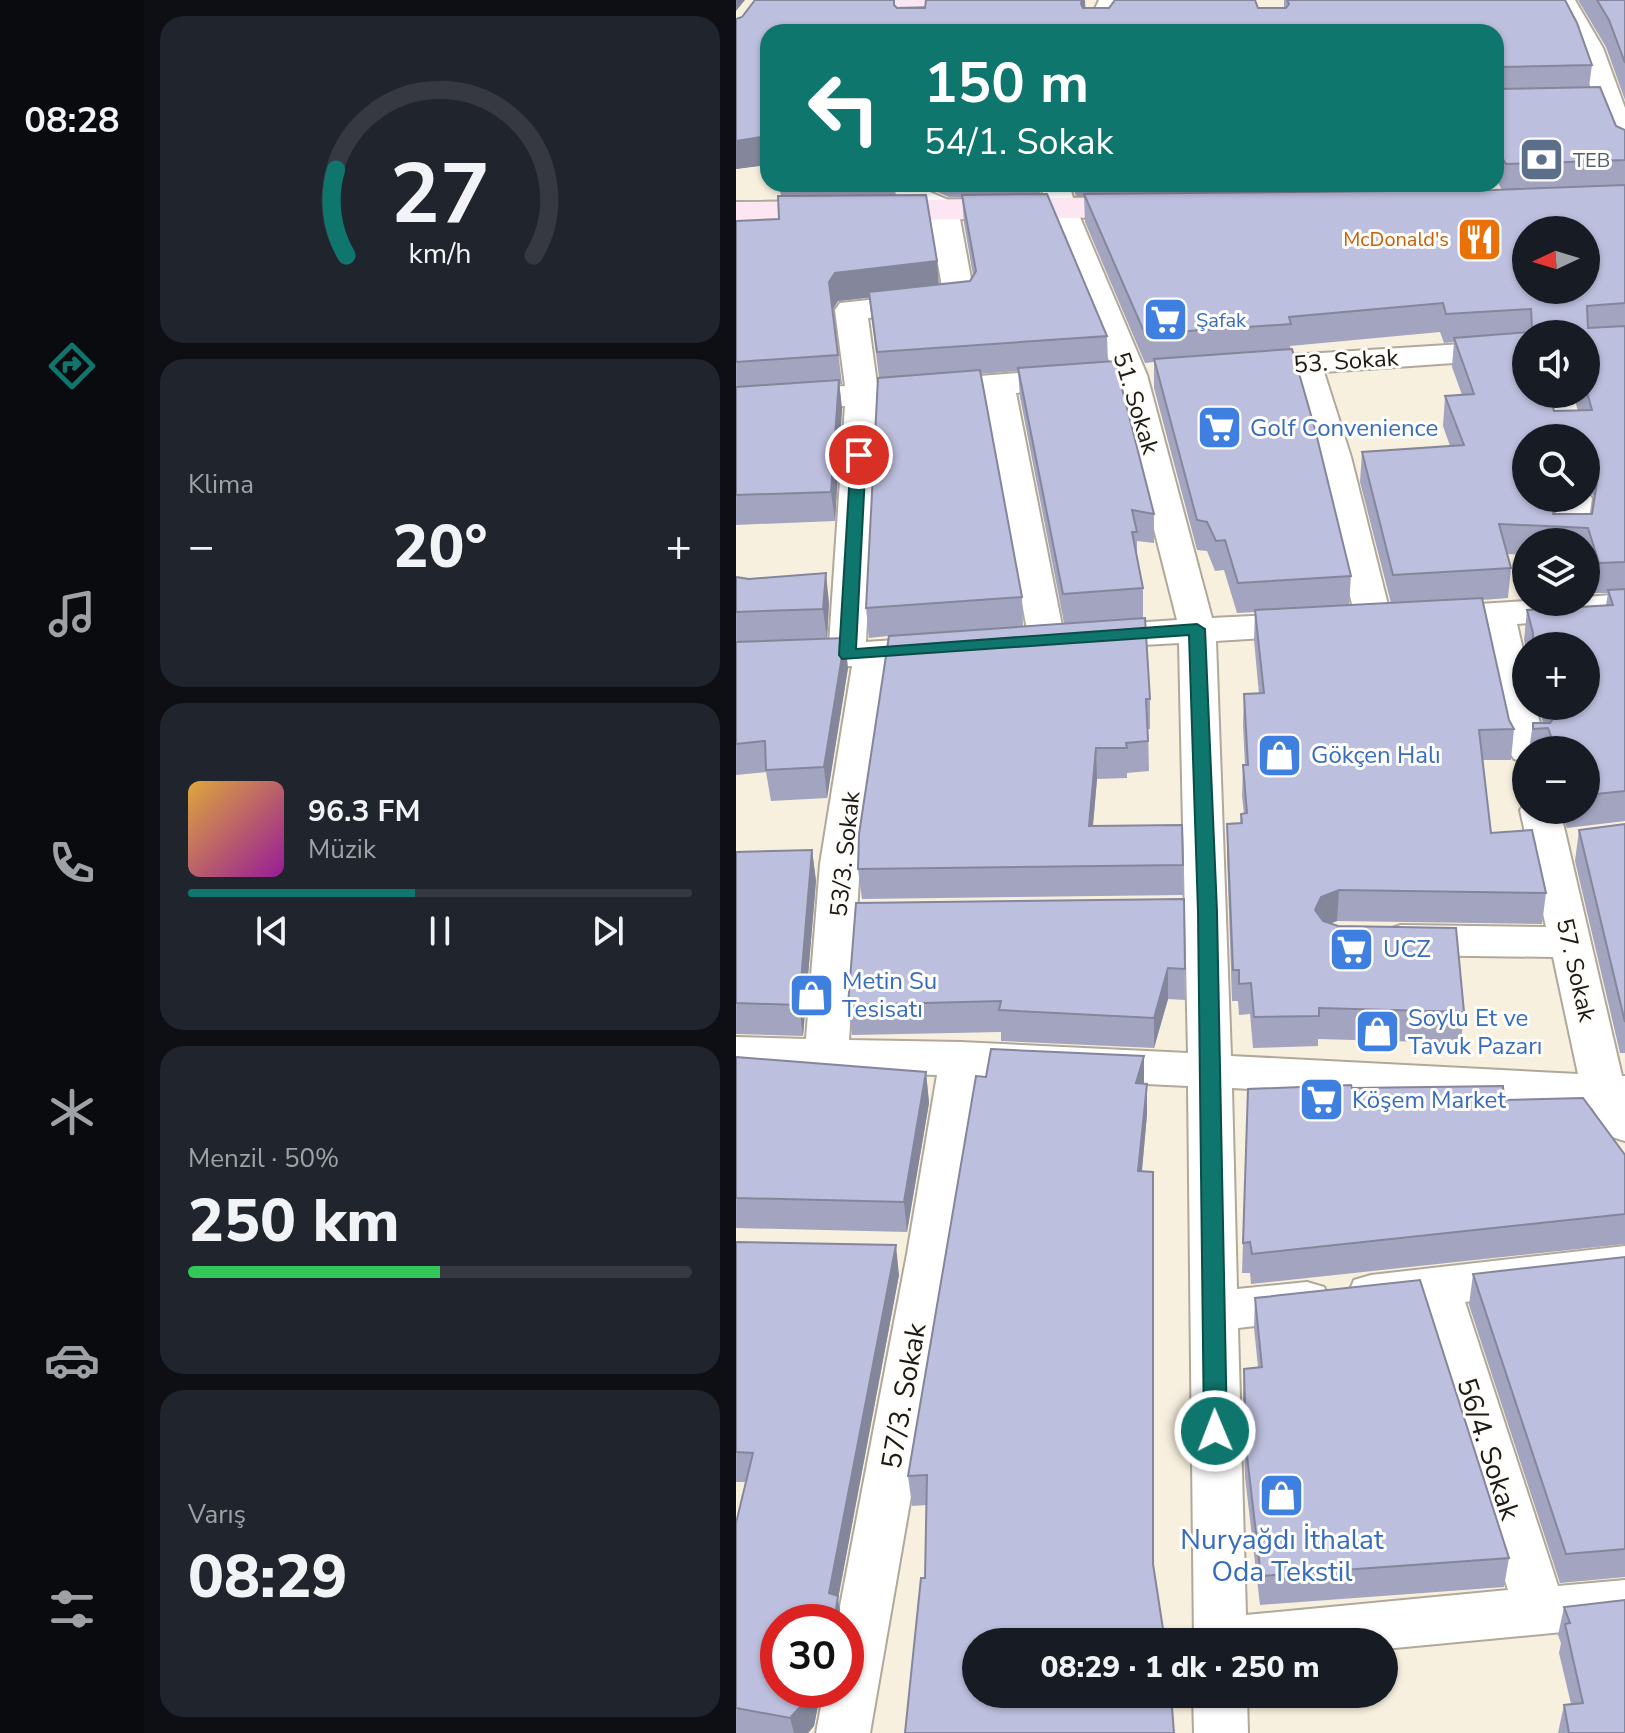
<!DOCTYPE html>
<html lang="tr">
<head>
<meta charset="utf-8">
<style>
  body { margin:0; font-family:"Nunito Sans",sans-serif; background:#20242c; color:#f1f3f6; height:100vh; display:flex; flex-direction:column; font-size:30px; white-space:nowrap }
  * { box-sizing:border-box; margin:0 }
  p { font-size:26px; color:#9ea1a6 }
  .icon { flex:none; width:44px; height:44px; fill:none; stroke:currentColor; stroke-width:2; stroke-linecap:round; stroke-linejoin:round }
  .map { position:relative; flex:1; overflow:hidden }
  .sheet { display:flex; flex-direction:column; gap:16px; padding:16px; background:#0d0f14; width:592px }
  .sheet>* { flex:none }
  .hud { position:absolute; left:24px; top:24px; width:744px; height:168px; border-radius:24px; box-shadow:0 2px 6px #0004; background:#0f766e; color:#fff; overflow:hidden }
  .needle { width:52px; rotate:266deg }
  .buttons { position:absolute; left:776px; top:216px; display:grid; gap:16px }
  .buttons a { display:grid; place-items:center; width:88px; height:88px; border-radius:50%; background:#171b24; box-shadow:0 2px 6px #0004; font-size:40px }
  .speed { position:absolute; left:24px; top:1604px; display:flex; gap:16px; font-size:40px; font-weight:700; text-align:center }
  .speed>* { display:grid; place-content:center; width:104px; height:104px; border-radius:50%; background:#171b24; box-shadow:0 2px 6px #0004; line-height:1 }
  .speed .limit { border:12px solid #d22; background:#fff; color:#111 }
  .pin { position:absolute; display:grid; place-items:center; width:68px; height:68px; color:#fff; margin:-34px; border:4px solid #fff; border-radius:50%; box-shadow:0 2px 8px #0007 }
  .me { position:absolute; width:88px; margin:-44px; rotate:359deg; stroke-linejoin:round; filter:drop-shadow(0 0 6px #0008) }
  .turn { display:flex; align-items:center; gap:28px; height:168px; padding:0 32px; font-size:36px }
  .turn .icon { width:104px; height:104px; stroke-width:2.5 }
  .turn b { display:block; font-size:56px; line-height:68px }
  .big { font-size:60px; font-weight:800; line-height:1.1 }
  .sheet .widget { flex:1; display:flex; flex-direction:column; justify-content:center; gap:12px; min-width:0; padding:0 28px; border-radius:24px; background:#20242c }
  .sheet .dial { align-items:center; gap:0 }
  .dial svg { height:208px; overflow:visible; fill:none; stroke:#363941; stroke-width:7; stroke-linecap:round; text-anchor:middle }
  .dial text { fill:#f1f3f6; stroke:none }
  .song { display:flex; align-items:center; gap:24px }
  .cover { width:96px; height:96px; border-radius:12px; background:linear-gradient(135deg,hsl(40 70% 55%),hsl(300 70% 35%)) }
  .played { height:8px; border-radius:4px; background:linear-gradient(90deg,#0f766e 45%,#363941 45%) }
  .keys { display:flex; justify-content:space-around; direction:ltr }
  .heat { display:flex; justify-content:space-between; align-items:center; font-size:44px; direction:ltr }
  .charge { height:12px; border-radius:6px; background:linear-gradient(90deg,#34c759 50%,#363941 0) }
  .trip { position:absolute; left:226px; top:1628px; width:436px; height:80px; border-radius:40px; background:#171b24; box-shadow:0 2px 6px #0004; font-weight:800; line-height:80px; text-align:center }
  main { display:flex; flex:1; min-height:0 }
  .menu { display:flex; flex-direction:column; width:144px; justify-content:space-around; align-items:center; background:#090b0e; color:#9ea1a6 }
  .menu .icon { width:56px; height:56px }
  .menu .current { color:#0f766e }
  .menu b { font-size:36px; color:#f1f3f6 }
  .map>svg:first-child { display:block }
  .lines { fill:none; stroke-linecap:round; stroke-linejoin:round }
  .street-casing { stroke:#b0a899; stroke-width:4 }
  .secondary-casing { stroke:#b0a899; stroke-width:4 }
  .street { fill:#fff; fill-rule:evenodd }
  .secondary { fill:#fbe6f1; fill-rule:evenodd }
  .wall { fill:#a3a4bf; fill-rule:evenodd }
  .shaded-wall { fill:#84869b }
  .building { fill:#bdbfde; stroke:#84869b; stroke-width:2; fill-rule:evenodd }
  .route { fill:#0f766e; stroke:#0a4d48; stroke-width:2 }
  .labels { text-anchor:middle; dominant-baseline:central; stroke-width:6; stroke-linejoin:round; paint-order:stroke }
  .far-service-label { font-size:20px; fill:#4e5e75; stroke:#fffdfa; text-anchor:start }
  .far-food-label { font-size:20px; fill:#c56008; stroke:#fffdfa; text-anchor:end }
  .far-shop-label { font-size:20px; fill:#366cbe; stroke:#fffdfa; text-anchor:start }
  .street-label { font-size:24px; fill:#1d1a15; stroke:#fffdfa }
  .shop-label { font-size:24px; fill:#366cbe; stroke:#fffdfa; text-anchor:start }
  .near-street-label { font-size:28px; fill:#1d1a15; stroke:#fffdfa }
  .near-shop-label { font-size:28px; fill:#366cbe; stroke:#fffdfa }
</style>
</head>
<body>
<main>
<nav class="menu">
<b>08:28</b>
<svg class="icon current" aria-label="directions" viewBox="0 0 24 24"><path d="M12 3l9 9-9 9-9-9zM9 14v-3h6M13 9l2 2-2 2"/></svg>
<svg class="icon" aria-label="music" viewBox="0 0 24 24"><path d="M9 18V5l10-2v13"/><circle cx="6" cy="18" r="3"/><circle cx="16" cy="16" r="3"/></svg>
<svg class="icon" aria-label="phone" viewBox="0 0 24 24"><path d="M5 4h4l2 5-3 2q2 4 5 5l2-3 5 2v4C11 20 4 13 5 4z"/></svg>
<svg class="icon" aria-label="climate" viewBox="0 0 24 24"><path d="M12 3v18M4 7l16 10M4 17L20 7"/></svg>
<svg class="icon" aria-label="car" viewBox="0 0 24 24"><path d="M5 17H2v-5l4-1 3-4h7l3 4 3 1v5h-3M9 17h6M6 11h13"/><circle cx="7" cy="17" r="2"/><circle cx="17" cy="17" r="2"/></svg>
<svg class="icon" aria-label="filters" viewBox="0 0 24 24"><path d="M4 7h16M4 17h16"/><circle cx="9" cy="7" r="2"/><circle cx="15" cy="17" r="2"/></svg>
</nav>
<section class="sheet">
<div class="widget dial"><svg viewBox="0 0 100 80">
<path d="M14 69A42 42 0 1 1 86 69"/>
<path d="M14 69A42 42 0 0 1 10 36" stroke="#0f766e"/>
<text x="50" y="56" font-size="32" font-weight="700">27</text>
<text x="50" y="72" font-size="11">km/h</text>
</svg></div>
<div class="widget"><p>Klima</p>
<div class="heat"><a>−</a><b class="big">20°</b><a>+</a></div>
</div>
<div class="widget">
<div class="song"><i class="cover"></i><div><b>96.3 FM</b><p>Müzik</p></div></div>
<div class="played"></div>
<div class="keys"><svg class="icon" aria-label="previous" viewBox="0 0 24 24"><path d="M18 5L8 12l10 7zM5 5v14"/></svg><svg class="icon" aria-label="pause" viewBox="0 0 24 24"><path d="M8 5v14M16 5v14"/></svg><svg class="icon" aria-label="next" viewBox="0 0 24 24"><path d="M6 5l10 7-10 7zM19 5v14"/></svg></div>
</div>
<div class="widget"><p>Menzil · 50%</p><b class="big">250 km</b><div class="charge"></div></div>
<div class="widget"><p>Varış</p><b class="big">08:29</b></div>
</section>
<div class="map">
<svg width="889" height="1733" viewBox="0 0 889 1733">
  <rect width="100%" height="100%" fill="#f8f0df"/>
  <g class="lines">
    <defs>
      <path id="street" d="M363,0H389L374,32H348Z
        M813,0H839L867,48L889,108V156L879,153L875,147L841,48Z
        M158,184H186L187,189L217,202L222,208L239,300L235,307L224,309L132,318L141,384L335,369L346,372L351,379L346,386L280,393L329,641L324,649L311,652L298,649L293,641L248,395L142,403L130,642L203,637L216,641L221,649L216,657L153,664L124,864L113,1040L225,1042L452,1053L443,643L354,648L341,645L336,637L341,629L354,626L441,620L379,375L310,208L305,184H333L340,208L411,375L476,618L574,613L587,616L592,624L587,632L574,635L480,641L495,1056L842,1074L817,957L665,955L650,950L644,940L650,930L665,925L810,927L784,810L790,801V810H824L886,1076H889V1141L873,1136L856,1108L496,1088L501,1289L571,1282L588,1287L595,1301L588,1315L571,1320L502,1328L510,1615L772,1590L683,1308L635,1313L618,1308L612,1294L618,1280L635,1275L889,1246V1284L729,1302L822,1586L889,1580V1626L648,1649V1642H458L452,1086L244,1076L217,1254L134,1733H80L88,1690H110V1622H101L171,1254L201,1075L0,1069V1037L70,1039L84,864L116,666L0,669V645L93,644L109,406L0,414V394L109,386L99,310L104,303L207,292L193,213C178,206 157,203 158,184Z
        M573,184H601L610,206L605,212L595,215L585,212Z
        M790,340V358L588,372L615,457L656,621L651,629L638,632L625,629L620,621L581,457L557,374L507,378L496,375L491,368L496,361L507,358Z
        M805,394H837L850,438H816Z
        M850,491L856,498L850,542H816L822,498H850Z
        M889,594V616L781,624L790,663V706H800L810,750H790V762L778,759L772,750L745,626L697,629L684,626L679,618L684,610L697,607L790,601L850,602V597Z
        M457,1694H511L512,1733H458Z"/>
      <path id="secondary" d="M95,0H257L264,7L260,13L250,16L109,9L99,6Z
        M410,197L421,200L426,207L421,214L410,217L0,222V202Z"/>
    </defs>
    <use href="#street" class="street-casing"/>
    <use href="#secondary" class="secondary-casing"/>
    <use href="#street" class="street"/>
    <use href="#secondary" class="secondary"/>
  </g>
  <path class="wall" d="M349,0V8H548V0H829L856,65L853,87L880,126L889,130V821L831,828L825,810H850V750H793L797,723H807L803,706H850V646H790V650L788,640L791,610L870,605L872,593H859L850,565V542H790V555L771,554L775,568L772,598L746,600L773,720L778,729L775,760H747L755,833L810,893L806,924L601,921L594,924L728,1012L725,1043L582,1039V1046L517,1048L514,1014L503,1015L502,1001H496L491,854V824L504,823L505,814H508L506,796L507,765H509L507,725L508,694H523L518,640L519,612L501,613L488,570L479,571L471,551L461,550L418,388V362L409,363L349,222L348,196H340L336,184H574V192L607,191L604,184H734V190H766L760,179V32L32,164L0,169V19L160,7ZM704,332L708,343L718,342L716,367L726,395L709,396L707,426L714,446L626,452L624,482L655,603L613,605L615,576L554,346ZM790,334H850V394H839L844,411H818ZM790,438H850V489H852L859,498L856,514H818Z
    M842,0H889V100L870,47Z
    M43,184H158V195L201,261L203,284L234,281L237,275L228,223L226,197H213L190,187L188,184H304V194L371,336L372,362L418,514V543L401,541V559L407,588V618L414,699V729H412L413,771L391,773V778L361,779L357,826L447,865V895L126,899L122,869L152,636L133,638L130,608L143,377L133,298L102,301L97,310L106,384H103L106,409L99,521L0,525V221L43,219L45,196ZM282,371L284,397L328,623L287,626L286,597L244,374Z
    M0,577L93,603L91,638L112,668L91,798L35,801L30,772L0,775Z
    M889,824V1053H884L839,861L843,830Z
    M76,850L80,881L67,1036L0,1034V852Z
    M448,899L449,1000L432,999L418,1048L265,1041V1032L116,1035L112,1005Z
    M408,1056V1084L411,1114L406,1171L417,1566L189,1578L191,1505L176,1506L172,1476L250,1077Z
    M0,1057L190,1072L193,1103L171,1232L0,1228Z
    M616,1088L768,1100L889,1155V1244L515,1284L514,1273H506L512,1089Z
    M0,1242L163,1275L102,1599L42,1690H85L78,1726L72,1733H0V1523L10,1482H0Z
    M889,1257V1577L824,1583L733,1305L737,1274Z
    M519,1298L773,1558L768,1587L524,1605L509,1477L507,1399L508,1369L522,1367L518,1328Z
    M828,1607L889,1733H822L828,1705L835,1704L823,1653L825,1643L822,1635Z"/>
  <path class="shaded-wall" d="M0,0H9L0,11Z
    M346,0H349L350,21L345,4Z
    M762,67L760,93V69Z
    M32,136V165L0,169V141Z
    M201,261L203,289L102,301L96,310L93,282L99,273Z
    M103,380L106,409L99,521L95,492Z
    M90,573L93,603L91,639L87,609Z
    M109,638L112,668L91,798L88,767Z
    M360,748L361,779L354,857L353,826Z
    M76,850L80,881L67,1036L63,1005Z
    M603,890L601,921L583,927L579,910L585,897Z
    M432,968V999L418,1048V1018Z
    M408,1056V1087L400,1083Z
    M190,1072L193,1103L171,1232L168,1202Z
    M411,1084V1114L403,1202L402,1171Z
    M160,1245L163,1275L102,1599L106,1622H98L93,1593Z
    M74,1690H85L78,1726L72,1733H58L54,1718Z"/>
  <path class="building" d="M19,0H158V5L161,8H189L190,0H346L345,4L347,8H373L379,0H519L522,8H550L553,4L551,0H829L841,23L856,65L762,67L760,69V32H32V136L0,141V19L6,17Z
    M861,0H889V63L873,20Z
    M760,86L763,89L864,87L880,126L889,130V160L770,164L762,151H760Z
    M889,185V303L851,306L852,328L889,326V562L863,563L852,528L763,524L775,568L657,575L626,452L728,445L709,396L738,394L718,338L793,332L796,329L795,309L710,314L707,303L553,317L555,324L409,334L348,194L758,190ZM790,230H850V290H790ZM790,334H850V389L856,410L818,411L814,394H790ZM790,438H850V465L852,459H856L863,469L856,514H817L820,498H790Z
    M311,194L371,336L141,352L133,292L234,281L240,271L226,195Z
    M190,195L201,261L99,273L93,282L102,355L0,362V221L43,219L42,196Z
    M556,349L579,429L615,576L502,583L489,540L480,541L471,522L461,520L418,359Z
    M379,361L418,514L396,510L401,532H396L407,588L327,594L282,368Z
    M244,370L286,597L130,608L142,378Z
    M103,380L95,492L0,495V387Z
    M90,573L87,609L0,612V577L13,579Z
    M889,589V791L850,795V750H820L812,728L797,729V723H814L817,719L814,706H850V646H797V633L791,610L877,605L872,590Z
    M746,598L773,720L778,729L743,730L755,833L796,830L810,893L603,890L585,897L579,910L587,921L602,926L720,928L728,1012L583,1008V1016L518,1017L515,983L503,984V970H497L491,824L506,823L505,814L511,813L507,765H512L508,694L528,693L519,610Z
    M409,618L414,699H410L412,741L390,743L391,748H360L353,826L446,825L447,865L122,869L123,834L153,636Z
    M109,638L88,767L30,770L29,741L0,744V642Z
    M889,824V1022L843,830Z
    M76,850L63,1005L0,1003V852Z
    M448,899L449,969L432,968L418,1018L263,1010L265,1001L112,1005L120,903Z
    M255,1049L408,1056L400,1083L411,1084L402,1171L417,1172V1564L429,1642H240V1694H435L438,1733H169L185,1578H189L191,1475L172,1476L240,1076L250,1077Z
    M0,1057L190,1072L168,1202L0,1198Z
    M615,1085L616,1088L767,1086L768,1100L847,1098L889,1155V1214L516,1254L514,1242L507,1243L512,1089Z
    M0,1242L160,1245L93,1593L102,1596L98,1622H42V1690H74L72,1698L54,1718L0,1708V1523L17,1453L0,1452Z
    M889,1257V1549L830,1554L737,1274Z
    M684,1280L773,1558L525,1576L510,1447L508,1369L526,1367L519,1298Z
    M889,1600V1733H833L828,1705L847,1703L829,1624L834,1623L828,1607Z"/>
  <path class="route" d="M123,450L130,455L120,649L461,624L469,629L481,912L491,1431L487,1438L479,1441L471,1438L468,1431L462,912L453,635L106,659L103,655L115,455Z"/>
  <defs>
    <symbol id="bank-square" viewBox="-11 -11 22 22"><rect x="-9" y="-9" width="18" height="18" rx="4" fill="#5c6f8a" stroke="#fffdfa"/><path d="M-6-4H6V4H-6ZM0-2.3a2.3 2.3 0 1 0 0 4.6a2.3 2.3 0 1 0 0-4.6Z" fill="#fff"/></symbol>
    <symbol id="restaurant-square" viewBox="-11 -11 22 22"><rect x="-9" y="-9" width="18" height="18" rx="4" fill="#e8710a" stroke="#fffdfa"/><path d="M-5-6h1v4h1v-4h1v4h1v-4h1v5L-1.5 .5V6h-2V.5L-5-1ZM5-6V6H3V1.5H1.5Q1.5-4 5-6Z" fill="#fff"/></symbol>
    <symbol id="supermarket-square" viewBox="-11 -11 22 22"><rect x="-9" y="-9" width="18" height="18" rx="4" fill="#3f7fe0" stroke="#fffdfa"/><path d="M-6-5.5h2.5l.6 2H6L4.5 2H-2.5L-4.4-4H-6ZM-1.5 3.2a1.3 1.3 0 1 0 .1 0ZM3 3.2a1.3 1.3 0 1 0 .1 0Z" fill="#fff"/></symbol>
    <symbol id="shop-square" viewBox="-11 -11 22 22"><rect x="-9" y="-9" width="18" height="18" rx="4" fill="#3f7fe0" stroke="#fffdfa"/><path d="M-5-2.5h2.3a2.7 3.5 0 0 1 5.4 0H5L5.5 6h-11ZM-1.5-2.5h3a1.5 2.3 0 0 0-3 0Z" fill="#fff"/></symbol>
  </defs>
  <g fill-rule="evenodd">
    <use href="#bank-square" x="780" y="134" width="51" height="51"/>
    <use href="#restaurant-square" x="718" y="214" width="51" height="51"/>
    <use href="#supermarket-square" x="404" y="294" width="51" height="51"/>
    <use href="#supermarket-square" x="458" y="402" width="51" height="51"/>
    <use href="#shop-square" x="518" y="730" width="51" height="51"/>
    <use href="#supermarket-square" x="590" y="924" width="51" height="51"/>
    <use href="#shop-square" x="50" y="970" width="51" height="51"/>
    <use href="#shop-square" x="616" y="1006" width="51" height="51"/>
    <use href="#supermarket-square" x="560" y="1074" width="51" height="51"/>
    <use href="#shop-square" x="520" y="1470" width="51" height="51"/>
  </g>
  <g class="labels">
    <g class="far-service-label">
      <text x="837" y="160">TEB</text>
    </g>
    <g class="far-food-label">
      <text x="713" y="239">McDonald's</text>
    </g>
    <g class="far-shop-label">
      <text x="460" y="320">Şafak</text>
    </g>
    <g class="street-label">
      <text transform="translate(610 361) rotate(-4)">53. Sokak</text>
      <text transform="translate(400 403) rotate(73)">51. Sokak</text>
      <text transform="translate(109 854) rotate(-84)">53/3. Sokak</text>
      <text transform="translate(840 970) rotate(77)">57. Sokak</text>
    </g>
    <g class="shop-label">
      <text x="514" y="428">Golf Convenience</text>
      <text x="575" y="755">Gökçen Halı</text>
      <text x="647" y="949">UCZ</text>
      <text x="106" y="981">Metin Su<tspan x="106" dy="28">Tesisatı</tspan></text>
      <text x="672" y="1018">Soylu Et ve<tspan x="672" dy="28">Tavuk Pazarı</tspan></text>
      <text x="616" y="1100">Köşem Market</text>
    </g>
    <g class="near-street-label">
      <text transform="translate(168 1396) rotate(-80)">57/3. Sokak</text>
      <text transform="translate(752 1449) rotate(72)">56/4. Sokak</text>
    </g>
    <g class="near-shop-label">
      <text x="546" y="1540">Nuryağdı İthalat<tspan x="546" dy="32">Oda Tekstil</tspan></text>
    </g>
  </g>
</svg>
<div class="buttons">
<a><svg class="needle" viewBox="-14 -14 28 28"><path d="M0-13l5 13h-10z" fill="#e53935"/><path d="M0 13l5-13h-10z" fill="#9ea1a6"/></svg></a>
<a><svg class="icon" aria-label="sound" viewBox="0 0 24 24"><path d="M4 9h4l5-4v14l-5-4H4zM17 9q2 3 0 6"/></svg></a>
<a><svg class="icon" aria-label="search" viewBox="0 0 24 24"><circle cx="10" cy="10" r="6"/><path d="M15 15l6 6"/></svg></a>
<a><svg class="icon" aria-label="layers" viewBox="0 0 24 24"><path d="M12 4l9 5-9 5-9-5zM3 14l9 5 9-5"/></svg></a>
<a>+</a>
<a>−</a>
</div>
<div class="speed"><div class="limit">30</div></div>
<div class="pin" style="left:123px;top:455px;background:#d93025"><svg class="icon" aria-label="arrive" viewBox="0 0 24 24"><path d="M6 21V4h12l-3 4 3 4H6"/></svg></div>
<svg class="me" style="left:479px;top:1431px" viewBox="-20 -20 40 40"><circle r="17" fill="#0f766e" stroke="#fff" stroke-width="3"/><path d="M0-11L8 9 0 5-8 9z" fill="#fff"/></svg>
<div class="trip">08:29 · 1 dk · 250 m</div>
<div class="hud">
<div class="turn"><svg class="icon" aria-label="left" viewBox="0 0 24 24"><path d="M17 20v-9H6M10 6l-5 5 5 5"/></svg><div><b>150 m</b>54/1. Sokak</div></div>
</div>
</div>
</main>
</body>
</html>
